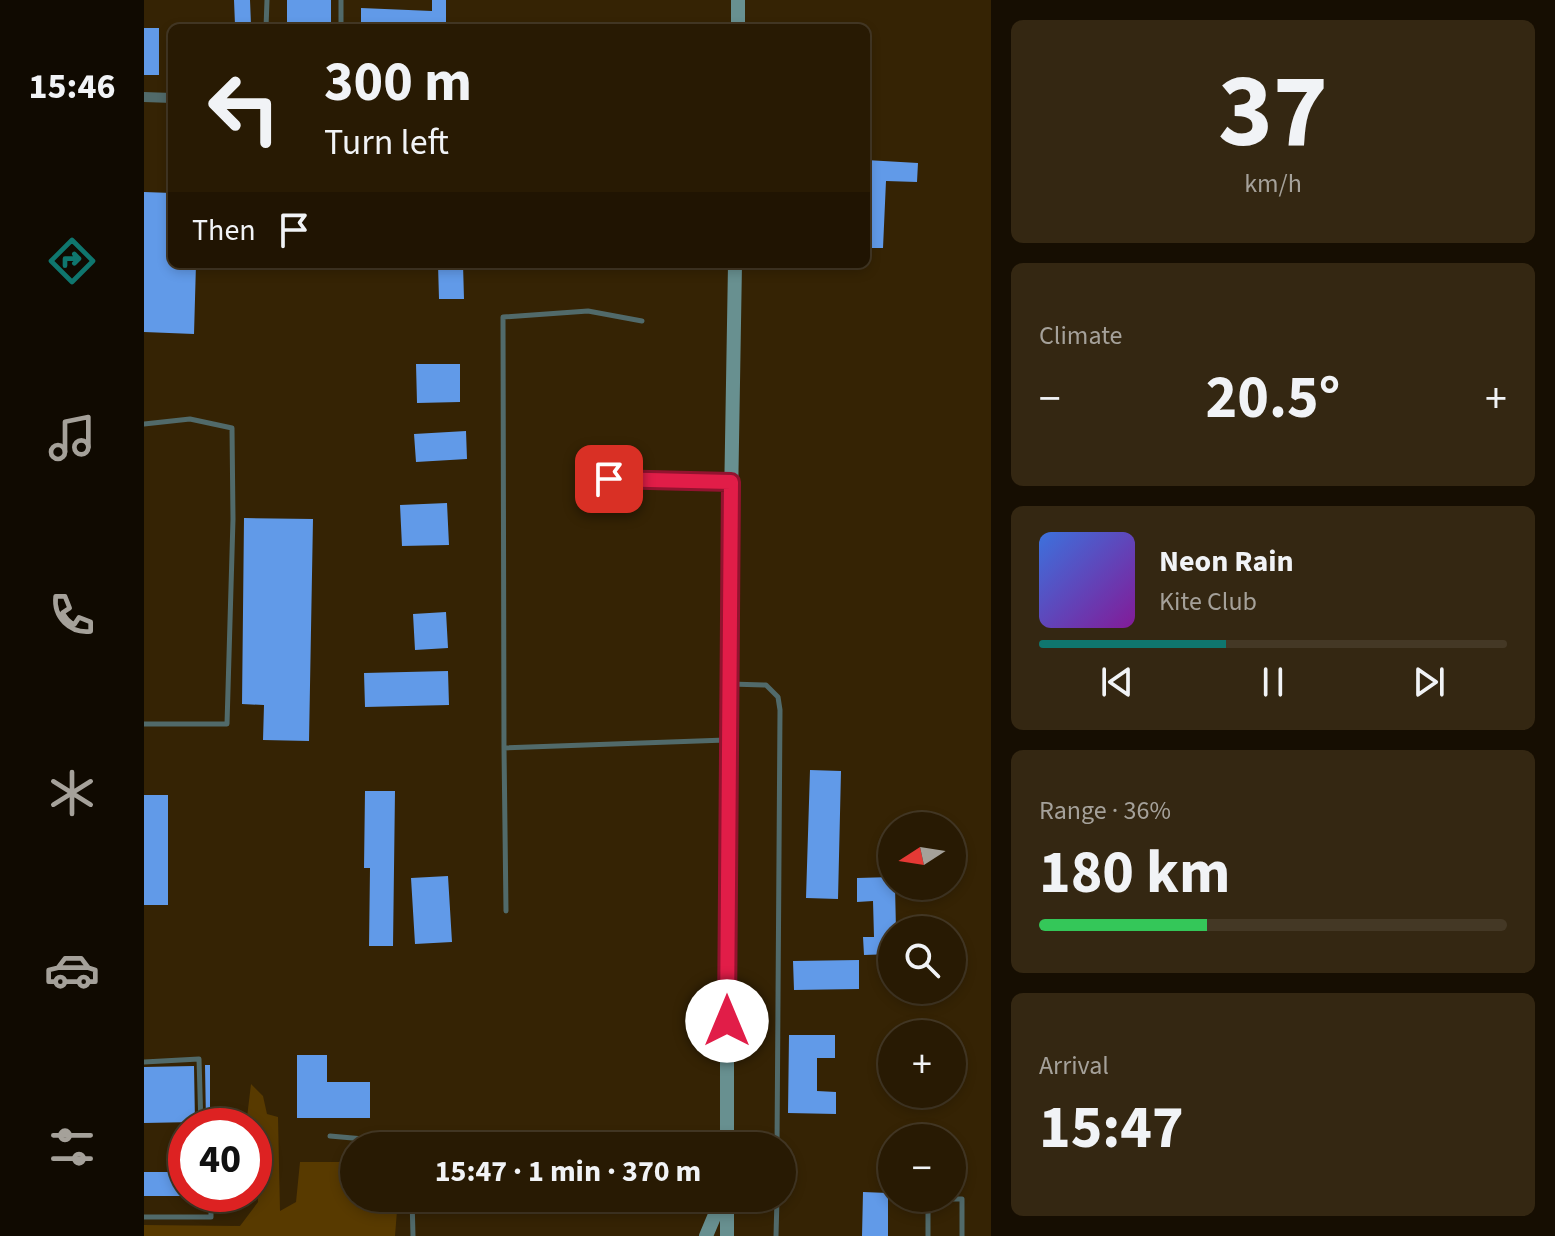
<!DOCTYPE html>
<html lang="en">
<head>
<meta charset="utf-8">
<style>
  body { margin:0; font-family:"Source Sans 3",sans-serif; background:#342712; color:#f1f3f6; height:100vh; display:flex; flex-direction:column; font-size:30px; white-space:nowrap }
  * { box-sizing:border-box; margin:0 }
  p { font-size:26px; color:#a5a19a }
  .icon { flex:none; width:44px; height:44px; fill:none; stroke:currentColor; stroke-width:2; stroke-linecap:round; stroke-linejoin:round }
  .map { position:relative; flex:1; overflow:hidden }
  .details { display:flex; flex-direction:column; gap:20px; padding:20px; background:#160e02; width:564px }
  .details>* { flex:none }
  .top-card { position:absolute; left:24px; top:24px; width:702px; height:244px; border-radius:12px; box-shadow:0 4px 12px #0003,0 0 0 2px #443825; background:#281a03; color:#f1f3f6; overflow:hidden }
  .needle { width:52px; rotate:258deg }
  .buttons { position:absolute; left:734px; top:812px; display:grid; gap:16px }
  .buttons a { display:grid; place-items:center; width:88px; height:88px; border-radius:50%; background:#281a03; box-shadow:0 4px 12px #0003,0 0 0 2px #443825; font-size:40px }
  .speed { position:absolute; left:24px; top:1108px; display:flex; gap:16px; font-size:40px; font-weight:700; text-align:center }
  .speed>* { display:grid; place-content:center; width:104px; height:104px; border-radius:50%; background:#281a03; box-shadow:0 4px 12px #0003,0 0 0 2px #443825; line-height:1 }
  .speed .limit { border:12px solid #d22; background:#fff; color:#111 }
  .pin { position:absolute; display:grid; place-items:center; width:68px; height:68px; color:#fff; margin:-34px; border-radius:16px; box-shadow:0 4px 12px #0006 }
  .me { position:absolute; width:88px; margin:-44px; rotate:0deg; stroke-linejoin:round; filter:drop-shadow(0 0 6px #0008) }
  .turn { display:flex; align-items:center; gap:28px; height:168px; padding:0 24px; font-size:36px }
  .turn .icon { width:104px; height:104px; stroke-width:2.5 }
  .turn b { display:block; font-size:56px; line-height:68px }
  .then { display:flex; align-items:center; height:76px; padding:0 24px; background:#0003; gap:16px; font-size:30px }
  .big { font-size:60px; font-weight:700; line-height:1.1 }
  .details .tile { flex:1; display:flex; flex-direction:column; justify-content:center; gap:12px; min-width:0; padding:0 28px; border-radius:12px; background:#342712 }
  .details .dial { align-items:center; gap:0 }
  .dial b { font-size:104px; line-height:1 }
  .song { display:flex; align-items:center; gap:24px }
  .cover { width:96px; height:96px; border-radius:12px; background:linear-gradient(135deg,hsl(220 70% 55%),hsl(290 70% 35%)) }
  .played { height:8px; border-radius:4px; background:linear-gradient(90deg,#0f766e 40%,#443825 40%) }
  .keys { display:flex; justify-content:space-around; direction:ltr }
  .heat { display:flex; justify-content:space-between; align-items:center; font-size:44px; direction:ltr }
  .charge { height:12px; border-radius:6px; background:linear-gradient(90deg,#34c759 36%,#443825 0) }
  .trip { position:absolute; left:196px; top:1132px; width:456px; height:80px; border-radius:40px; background:#281a03; box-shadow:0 4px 12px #0003,0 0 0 2px #443825; font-weight:700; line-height:80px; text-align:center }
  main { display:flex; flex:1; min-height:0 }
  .dock { display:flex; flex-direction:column; width:144px; justify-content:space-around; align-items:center; background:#100a01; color:#a5a19a }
  .dock .icon { width:56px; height:56px }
  .dock .on { color:#0f766e }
  .dock b { font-size:36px; color:#f1f3f6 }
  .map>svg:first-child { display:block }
  .green { fill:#583a00 }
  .building { fill:#619ae8 }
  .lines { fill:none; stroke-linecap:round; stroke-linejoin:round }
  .lane { stroke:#516a6a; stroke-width:5 }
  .street { stroke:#516a6a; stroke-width:10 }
  .secondary { stroke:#689090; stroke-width:14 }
  .route-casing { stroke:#92132f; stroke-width:20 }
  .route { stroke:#e11d48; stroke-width:14 }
</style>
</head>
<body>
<main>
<nav class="dock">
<b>15:46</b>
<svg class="icon on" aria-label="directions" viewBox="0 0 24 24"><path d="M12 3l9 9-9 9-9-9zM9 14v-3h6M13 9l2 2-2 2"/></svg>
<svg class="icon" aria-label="music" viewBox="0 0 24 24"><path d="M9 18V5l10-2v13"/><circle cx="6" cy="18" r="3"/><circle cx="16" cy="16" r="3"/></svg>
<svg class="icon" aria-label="phone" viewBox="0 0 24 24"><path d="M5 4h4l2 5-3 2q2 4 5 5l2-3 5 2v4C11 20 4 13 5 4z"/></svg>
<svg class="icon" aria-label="climate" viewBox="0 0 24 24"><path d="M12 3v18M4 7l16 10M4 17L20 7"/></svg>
<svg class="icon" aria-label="car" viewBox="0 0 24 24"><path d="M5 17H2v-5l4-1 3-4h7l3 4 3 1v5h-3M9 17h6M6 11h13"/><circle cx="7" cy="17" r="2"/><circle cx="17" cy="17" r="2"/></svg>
<svg class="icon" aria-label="filters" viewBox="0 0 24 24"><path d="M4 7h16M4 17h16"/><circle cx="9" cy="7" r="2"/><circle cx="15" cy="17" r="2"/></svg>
</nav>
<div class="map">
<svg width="847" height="1236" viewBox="0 0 847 1236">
  <rect width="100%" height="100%" fill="#352304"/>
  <path class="green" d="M107,1084L119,1096L123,1114L134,1117L136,1211L152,1202L156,1162H210V1198H254L251,1236H0V1225L96,1226L114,1202L110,1126H102Z"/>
  <path class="building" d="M90,0H106L107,25H91Z
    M143,0H187V27L143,26Z
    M288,0H302V27L217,28V8L288,11Z
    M0,28H15V75H0Z
    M722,160L774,163L773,182L742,181L739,248H722Z
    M0,192L28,193V264H52L50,334L0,332Z
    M294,264H319L320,299H295Z
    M272,364H316V402L273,403Z
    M322,431L323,459L272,462L270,434Z
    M303,503L305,545L258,546L256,505Z
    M100,518L169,519L165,741L119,740L120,705L98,704Z
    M302,612L304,648L271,650L269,614Z
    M304,671L305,705L221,707L220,673Z
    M666,770L697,771L694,899L662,898Z
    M221,791H251L249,946H225L226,868H220Z
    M0,795H24V905H0Z
    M304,876L308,942L271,944L267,878Z
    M748,877V886H751L752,930H748V954L720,955L719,937H730L729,901L713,902V878Z
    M715,960V989L650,990L649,961Z
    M645,1035H691V1058H673V1091L692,1092V1114L644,1113Z
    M153,1055H183V1082H226V1118H153Z
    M61,1065H66V1122H62Z
    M50,1066L51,1122L0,1123V1067Z
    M0,1172H42V1196H0Z
    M719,1192L744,1193V1236H718Z"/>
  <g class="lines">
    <path class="lane" d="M122,28L123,0
      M197,28V0
      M0,424L46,419L88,428L89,519L83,724H0
      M465,479L586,482
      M586,684L622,685L634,697L636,710L633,1146
      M360,748L359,317L444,311L498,321
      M362,911L360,748L582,740
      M0,1062L55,1059L57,1126
      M186,1136L231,1140L245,1146
      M268,1198L269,1236
      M0,1217H67V1203
      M632,1236L633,1198
      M784,1236V1199H818V1236"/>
    <path class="street" d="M0,97L28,98"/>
    <path class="secondary" d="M594,28V0
      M583,1146V740L591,264
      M583,1198V1236
      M562,1236L578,1198"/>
  </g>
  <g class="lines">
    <defs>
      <path id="route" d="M465,479L587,482L583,1021"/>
    </defs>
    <use href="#route" class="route-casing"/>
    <use href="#route" class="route"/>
  </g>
</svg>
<div class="buttons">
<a><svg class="needle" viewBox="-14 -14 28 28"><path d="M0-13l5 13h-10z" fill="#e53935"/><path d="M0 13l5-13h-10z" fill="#a5a19a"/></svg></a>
<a><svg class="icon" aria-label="search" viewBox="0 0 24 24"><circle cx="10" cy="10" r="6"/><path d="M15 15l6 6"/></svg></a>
<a>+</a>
<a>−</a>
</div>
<div class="speed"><div class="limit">40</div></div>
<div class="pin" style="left:465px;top:479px;background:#d93025"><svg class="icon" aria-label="arrive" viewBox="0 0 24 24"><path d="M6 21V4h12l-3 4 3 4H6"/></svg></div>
<svg class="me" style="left:583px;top:1021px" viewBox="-20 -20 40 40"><circle r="19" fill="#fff"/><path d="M0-13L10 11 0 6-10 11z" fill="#e11d48"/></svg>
<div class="trip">15:47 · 1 min · 370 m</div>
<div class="top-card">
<div class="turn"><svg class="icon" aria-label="left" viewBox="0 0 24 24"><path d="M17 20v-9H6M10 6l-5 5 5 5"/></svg><div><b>300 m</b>Turn left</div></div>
<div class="then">Then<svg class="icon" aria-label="arrive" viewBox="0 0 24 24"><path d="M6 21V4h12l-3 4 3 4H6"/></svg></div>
</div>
</div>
<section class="details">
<div class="tile dial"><b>37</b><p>km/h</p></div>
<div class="tile"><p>Climate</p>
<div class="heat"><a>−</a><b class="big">20.5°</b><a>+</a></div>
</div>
<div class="tile">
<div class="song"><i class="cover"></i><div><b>Neon Rain</b><p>Kite Club</p></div></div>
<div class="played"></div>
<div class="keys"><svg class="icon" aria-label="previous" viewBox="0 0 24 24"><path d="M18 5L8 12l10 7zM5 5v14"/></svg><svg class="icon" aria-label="pause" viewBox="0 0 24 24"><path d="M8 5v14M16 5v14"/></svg><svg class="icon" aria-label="next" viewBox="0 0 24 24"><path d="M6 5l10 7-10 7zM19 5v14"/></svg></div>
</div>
<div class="tile"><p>Range · 36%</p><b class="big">180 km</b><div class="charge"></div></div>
<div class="tile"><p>Arrival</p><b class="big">15:47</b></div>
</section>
</main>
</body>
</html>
